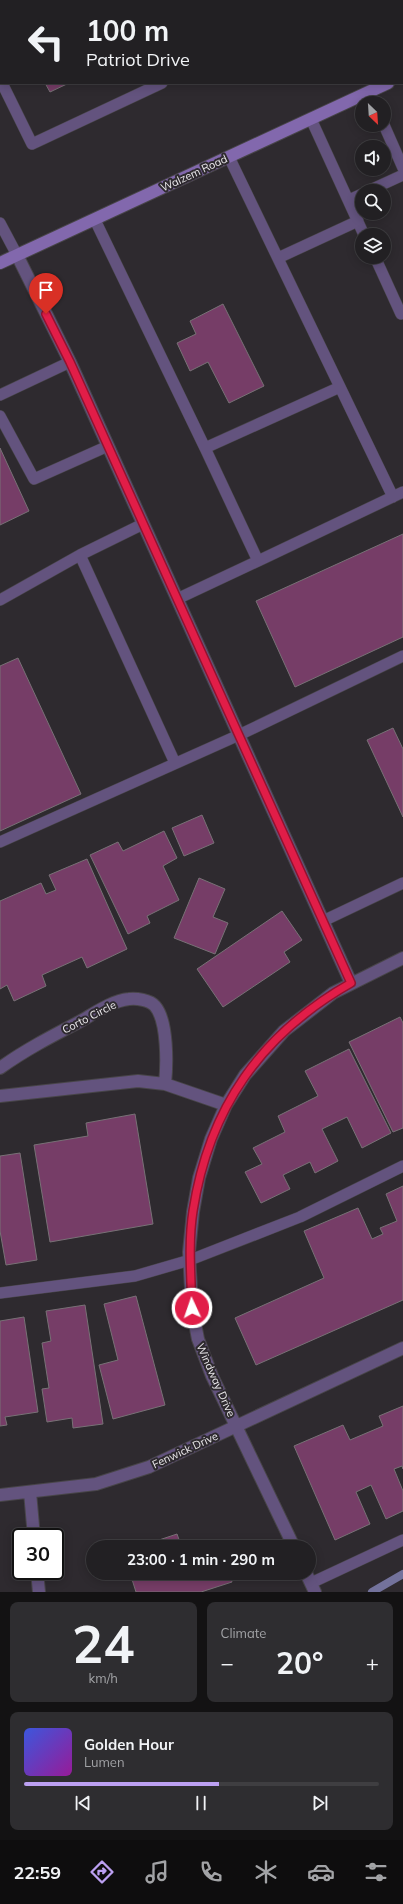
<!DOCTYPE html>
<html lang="en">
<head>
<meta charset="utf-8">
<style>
  body { margin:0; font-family:Mulish,sans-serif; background:#2e2d30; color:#f1f3f6; height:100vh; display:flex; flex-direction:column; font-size:15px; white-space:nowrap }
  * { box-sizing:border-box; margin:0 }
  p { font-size:13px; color:#a2a3a6 }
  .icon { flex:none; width:22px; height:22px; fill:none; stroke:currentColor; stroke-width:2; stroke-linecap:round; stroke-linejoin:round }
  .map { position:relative; height:1592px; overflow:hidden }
  .panel { display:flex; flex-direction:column; gap:10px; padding:10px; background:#131213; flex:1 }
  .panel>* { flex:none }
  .banner { position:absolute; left:0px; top:0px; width:403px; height:84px; box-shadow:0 2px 10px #0003,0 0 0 1px #3f3e41; background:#222023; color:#f1f3f6; overflow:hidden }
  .needle { width:26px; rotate:155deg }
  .controls { position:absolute; left:355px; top:96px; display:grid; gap:8px }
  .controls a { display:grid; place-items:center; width:36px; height:36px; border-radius:50%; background:#222023; box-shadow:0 2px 10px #0003,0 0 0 1px #3f3e41; font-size:20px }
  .speed { position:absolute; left:12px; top:1528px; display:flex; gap:8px; font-size:20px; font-weight:700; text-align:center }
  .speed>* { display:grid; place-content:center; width:52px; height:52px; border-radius:50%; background:#222023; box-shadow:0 2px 10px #0003,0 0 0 1px #3f3e41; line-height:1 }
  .speed .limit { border:2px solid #111; border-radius:6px; background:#fff; color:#111 }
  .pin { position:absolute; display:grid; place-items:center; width:34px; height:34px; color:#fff; margin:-41px -17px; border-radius:50% 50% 50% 0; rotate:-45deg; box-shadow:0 0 4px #0007 }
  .pin .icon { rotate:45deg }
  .me { position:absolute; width:44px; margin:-22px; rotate:357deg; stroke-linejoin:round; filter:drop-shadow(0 0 3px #0008) }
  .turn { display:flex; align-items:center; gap:14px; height:84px; padding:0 20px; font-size:18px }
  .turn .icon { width:52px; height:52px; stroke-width:2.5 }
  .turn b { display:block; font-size:28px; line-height:34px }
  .big { font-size:30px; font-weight:700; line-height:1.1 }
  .panel .widget { flex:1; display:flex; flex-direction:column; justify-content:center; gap:6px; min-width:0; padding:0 14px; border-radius:8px; background:#2e2d30 }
  .panel .dial { align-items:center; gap:0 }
  .dial b { font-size:52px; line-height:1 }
  .song { display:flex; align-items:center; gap:12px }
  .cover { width:48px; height:48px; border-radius:6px; background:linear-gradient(135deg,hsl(230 70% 55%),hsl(300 70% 35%)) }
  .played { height:4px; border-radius:2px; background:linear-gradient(90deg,#bca0f2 55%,#3f3e41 55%) }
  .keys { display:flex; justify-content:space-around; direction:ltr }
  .heat { display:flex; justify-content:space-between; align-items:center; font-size:22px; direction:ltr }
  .panel .tiles { flex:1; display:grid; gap:10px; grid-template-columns:1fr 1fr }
  .widget:last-child { grid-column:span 2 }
  .trip { position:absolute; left:86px; top:1540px; width:230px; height:40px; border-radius:20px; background:#222023; box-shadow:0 2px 10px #0003,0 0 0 1px #3f3e41; font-weight:700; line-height:40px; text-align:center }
  .menu { display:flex; height:64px; justify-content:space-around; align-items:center; background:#0e0d0e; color:#a2a3a6 }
  .menu .icon { width:28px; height:28px }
  .menu .active { color:#bca0f2 }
  .menu b { font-size:18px; color:#f1f3f6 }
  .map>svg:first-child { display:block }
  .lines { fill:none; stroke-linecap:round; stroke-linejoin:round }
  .stream { stroke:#73729c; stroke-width:8 }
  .building { fill:#763d67; stroke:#787176 }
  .lane-casing { stroke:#484549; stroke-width:12 }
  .street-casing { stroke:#484549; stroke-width:14 }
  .secondary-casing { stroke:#484549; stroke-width:14 }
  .lane { stroke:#63537e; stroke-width:11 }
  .street { stroke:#63537e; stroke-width:12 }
  .secondary { stroke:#8268ad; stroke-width:12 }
  .route-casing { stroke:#92132f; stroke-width:10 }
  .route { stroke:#e11d48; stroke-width:7 }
  .labels { text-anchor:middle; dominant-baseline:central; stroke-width:4; stroke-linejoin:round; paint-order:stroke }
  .street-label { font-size:11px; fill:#ebe9ec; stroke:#2e2a2f }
</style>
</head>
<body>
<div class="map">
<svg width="403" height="1592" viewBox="0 0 403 1592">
  <rect width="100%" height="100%" fill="#2e2a2f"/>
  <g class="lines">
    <path class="stream" d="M372,1592L403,1574"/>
  </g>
  <path class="building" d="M7,0H246L244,1Z
    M45,83H69L50,92Z
    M223,304L264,386L229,403L208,362L190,371L177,343L196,334L190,321Z
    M0,448L29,511L0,525Z
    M403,534V637L295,687L256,601Z
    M18,658L81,794L0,831V666Z
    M393,728L403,749V817L367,740Z
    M202,815L214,843L184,856L172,828Z
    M164,831L177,858L163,866L179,900L147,916L150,923L128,934L90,855L118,842L123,851Z
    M87,859L127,949L87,968L82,957L42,975L46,986L14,1001L7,985L0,989V901L41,883L46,894L56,890L49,875Z
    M199,878L225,889L213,917L228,923L215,954L174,938Z
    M282,911L302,940L284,952L290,962L223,1007L197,969Z
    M400,1017L403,1023V1128L393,1132L349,1042Z
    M349,1049L391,1133L362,1148L347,1117L322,1129L338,1161L315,1173L310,1162L283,1175L290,1189L261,1203L245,1172L262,1164L253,1148L285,1132L278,1116L318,1096L305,1071Z
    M135,1114L153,1224L50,1242L34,1145L88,1136L86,1123Z
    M20,1153L37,1260L6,1265L0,1231V1156Z
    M403,1186V1300L256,1365L235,1318L324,1278L304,1231L358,1208L372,1239L383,1234L380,1228L397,1221L386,1194Z
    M136,1296L165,1405L113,1419L99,1365L118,1360L104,1304Z
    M85,1305L103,1424L73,1428L72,1418L47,1422L42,1389L49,1388L42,1343L51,1341L46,1311Z
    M24,1317L38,1412L5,1417L7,1425L0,1426V1321Z
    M403,1406V1469L402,1466L394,1469L403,1491V1511L386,1519L371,1485L356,1492L370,1524L335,1540L294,1446L343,1425L350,1440L383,1426L379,1416Z
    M177,1534L181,1545L196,1540L198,1547H138Z
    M130,1573H229L232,1582L201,1592H136Z"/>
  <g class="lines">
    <defs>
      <path id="lane" d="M371,0V1
        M296,1L297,0
        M2,83L32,144L162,83
        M369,92L374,103
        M311,119L364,235
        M384,125L403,168
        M368,191L403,175
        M349,200L362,194
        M95,220L205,448
        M0,223L17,255
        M375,257L401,314
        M278,258L358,221
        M340,387L393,497
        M0,395L70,362
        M0,416L34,479L108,446
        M80,555L175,763
        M258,561L403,492
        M177,599L258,561L205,448L340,387L229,157
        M0,600L80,555L143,524
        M0,842L239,735L403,656
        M323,921L403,883
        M0,1293L135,1276L190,1260L300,1217L403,1166
        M311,1583L403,1540"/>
      <path id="street" d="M17,255L70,362L351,983
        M0,1068C25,1050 52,1036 79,1022C95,1013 111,1001 129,999C136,998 150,1000 155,1006C168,1021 167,1065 165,1084
        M0,1096L138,1081L165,1084L226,1105
        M30,1492L34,1537
        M0,1495L96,1484L149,1467L403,1348
        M294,1547L212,1376L198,1339L192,1308L189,1252L193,1212L199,1178L211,1139L226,1105L245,1075L284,1031L333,993L403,958
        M37,1571L39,1592
        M306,1573L315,1592"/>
      <path id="secondary" d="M402,76H403
        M0,263L388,83"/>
    </defs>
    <use href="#lane" class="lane-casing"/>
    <use href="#street" class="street-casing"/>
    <use href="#secondary" class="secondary-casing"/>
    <use href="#lane" class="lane"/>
    <use href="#street" class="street"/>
    <use href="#secondary" class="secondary"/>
  </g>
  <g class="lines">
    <defs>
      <path id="route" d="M46,314L70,362L351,983C261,1034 209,1108 193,1211C188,1243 191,1276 192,1308"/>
    </defs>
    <use href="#route" class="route-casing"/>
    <use href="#route" class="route"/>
  </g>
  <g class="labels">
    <g class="street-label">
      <text transform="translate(194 173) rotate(-25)">Walzem Road</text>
      <text transform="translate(89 1017) rotate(-27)">Corto Circle</text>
      <text transform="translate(216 1380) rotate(66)">Windway Drive</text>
      <text transform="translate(185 1450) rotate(-25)">Fenwick Drive</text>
    </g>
  </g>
</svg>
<div class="controls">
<a><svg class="needle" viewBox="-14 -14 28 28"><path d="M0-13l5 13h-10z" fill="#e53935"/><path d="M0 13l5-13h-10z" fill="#a2a3a6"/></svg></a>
<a><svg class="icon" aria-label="sound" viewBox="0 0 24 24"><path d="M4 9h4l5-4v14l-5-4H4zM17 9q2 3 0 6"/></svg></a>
<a><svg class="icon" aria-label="search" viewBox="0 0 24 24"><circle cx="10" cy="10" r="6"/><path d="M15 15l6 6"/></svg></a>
<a><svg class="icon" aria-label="layers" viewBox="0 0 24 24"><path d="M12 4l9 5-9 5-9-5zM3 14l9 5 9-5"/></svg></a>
</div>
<div class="speed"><div class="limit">30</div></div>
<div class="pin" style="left:46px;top:314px;background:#d93025"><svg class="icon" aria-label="arrive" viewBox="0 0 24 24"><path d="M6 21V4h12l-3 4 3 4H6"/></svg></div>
<svg class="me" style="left:192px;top:1308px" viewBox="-20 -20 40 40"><circle r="17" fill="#e11d48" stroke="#fff" stroke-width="3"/><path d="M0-11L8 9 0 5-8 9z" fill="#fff"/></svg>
<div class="trip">23:00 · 1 min · 290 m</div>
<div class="banner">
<div class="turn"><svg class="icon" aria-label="left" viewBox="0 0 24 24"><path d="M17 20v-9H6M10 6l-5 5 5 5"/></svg><div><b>100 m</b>Patriot Drive</div></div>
</div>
</div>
<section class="panel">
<div class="tiles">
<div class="widget dial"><b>24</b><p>km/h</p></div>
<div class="widget"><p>Climate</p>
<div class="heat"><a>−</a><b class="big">20°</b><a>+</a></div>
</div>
<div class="widget">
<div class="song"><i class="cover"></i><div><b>Golden Hour</b><p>Lumen</p></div></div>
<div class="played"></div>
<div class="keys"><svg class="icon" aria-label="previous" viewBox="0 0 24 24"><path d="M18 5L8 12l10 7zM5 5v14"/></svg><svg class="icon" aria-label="pause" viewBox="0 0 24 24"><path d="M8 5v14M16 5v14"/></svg><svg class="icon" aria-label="next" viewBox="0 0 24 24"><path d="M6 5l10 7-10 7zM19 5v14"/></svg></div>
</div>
</div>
</section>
<nav class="menu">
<b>22:59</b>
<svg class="icon active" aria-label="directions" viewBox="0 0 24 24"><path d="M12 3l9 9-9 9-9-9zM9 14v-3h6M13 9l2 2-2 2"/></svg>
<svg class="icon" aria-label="music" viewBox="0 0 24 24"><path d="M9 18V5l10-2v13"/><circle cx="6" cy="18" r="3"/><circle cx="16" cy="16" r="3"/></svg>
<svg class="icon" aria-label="phone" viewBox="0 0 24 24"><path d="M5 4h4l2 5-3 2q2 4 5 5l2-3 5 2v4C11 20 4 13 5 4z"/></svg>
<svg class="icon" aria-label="climate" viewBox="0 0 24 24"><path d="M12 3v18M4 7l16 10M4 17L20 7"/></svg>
<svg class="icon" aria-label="car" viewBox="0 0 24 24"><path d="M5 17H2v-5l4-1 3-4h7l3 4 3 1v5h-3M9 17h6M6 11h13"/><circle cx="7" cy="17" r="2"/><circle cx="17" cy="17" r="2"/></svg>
<svg class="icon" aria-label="filters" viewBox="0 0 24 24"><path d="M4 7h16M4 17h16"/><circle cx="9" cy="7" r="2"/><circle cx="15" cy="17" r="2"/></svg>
</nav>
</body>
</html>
